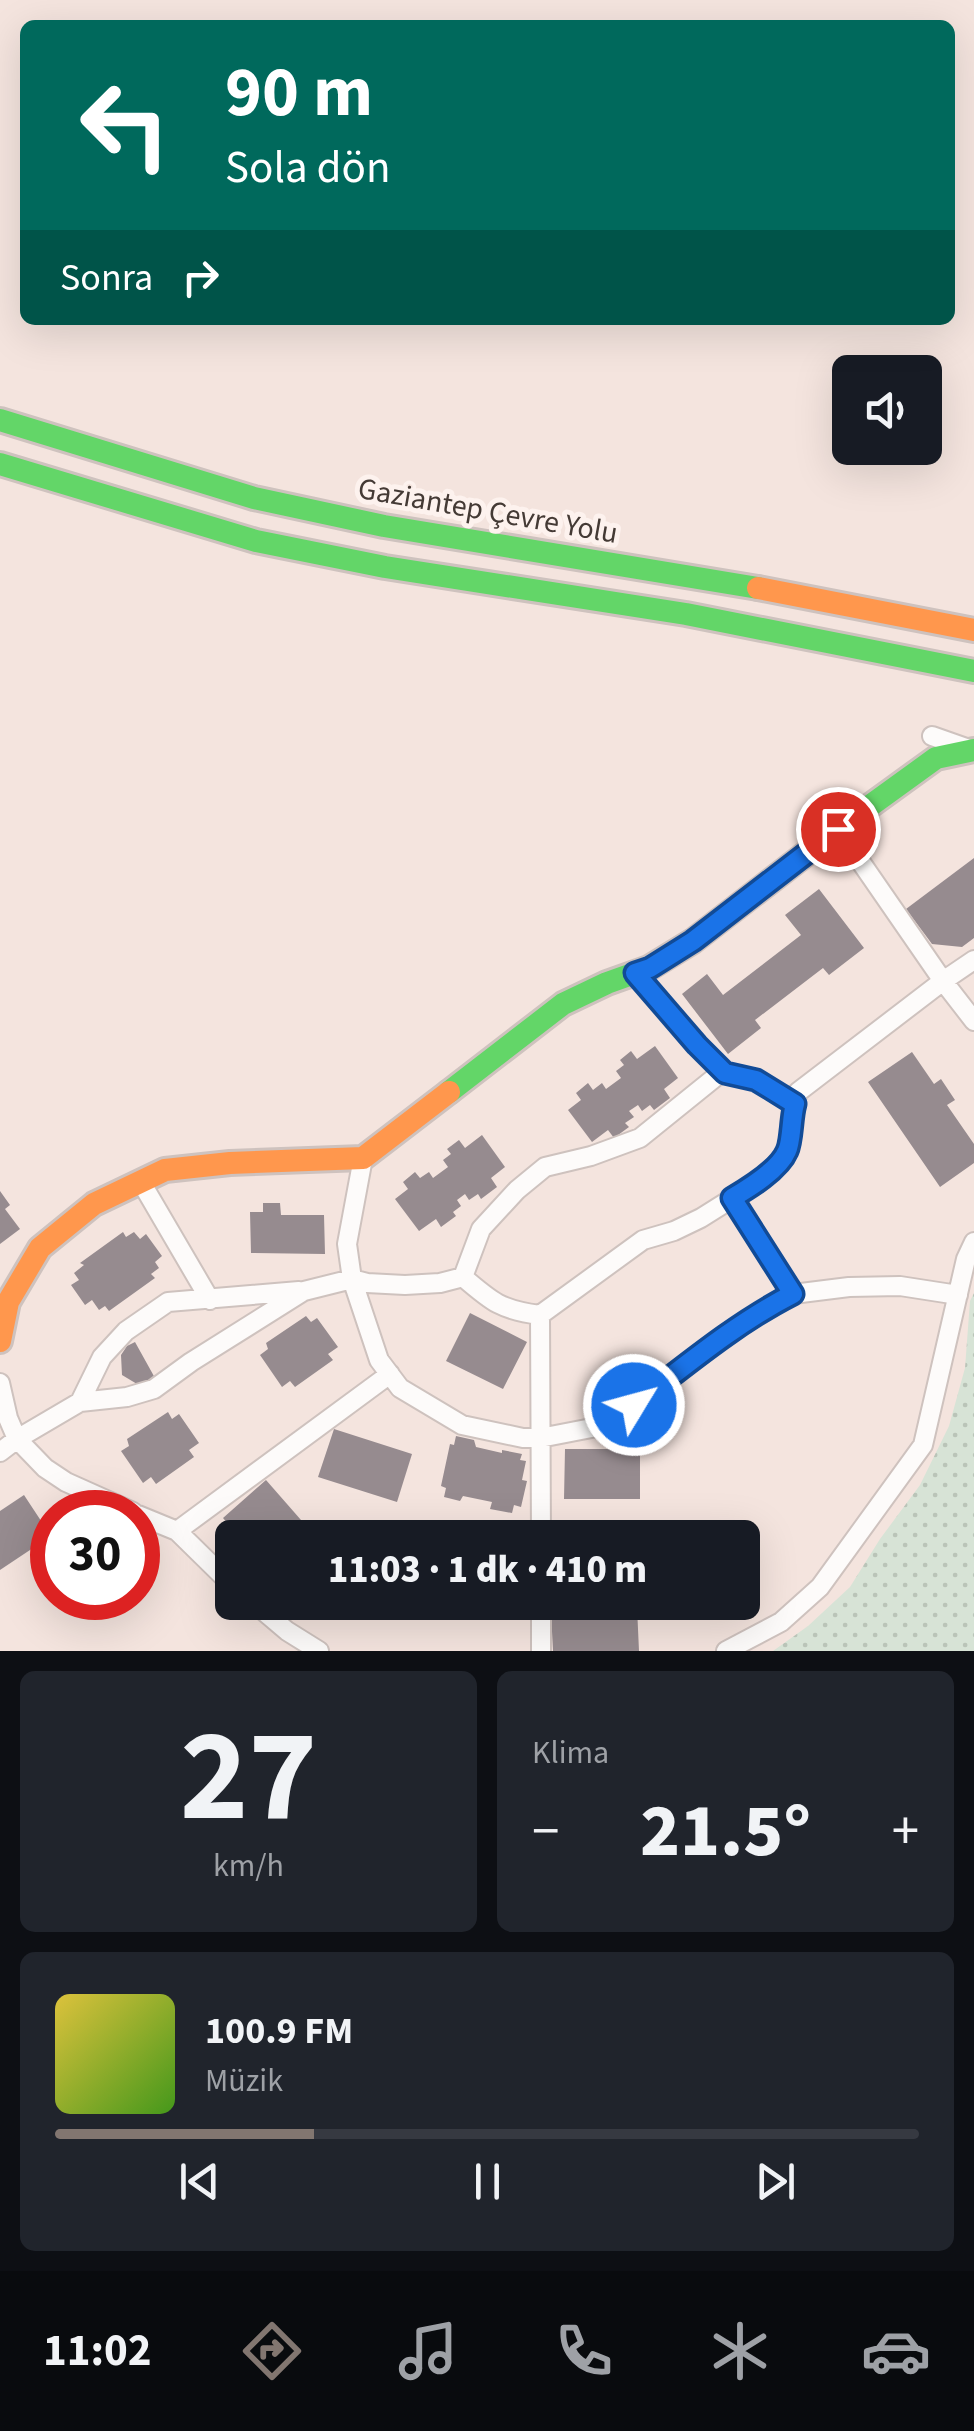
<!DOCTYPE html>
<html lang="tr">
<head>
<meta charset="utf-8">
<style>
  body { margin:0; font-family:"Source Sans 3",sans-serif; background:#20242c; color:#f1f3f6; height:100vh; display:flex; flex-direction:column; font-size:38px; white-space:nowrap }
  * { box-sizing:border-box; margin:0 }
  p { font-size:32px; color:#9ea1a6 }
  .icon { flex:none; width:55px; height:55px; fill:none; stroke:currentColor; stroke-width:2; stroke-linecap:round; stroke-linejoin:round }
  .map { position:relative; height:1651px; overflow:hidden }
  .sheet { display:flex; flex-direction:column; gap:20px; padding:20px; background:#0d0f14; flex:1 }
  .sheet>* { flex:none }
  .banner { position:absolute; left:20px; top:20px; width:935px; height:305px; border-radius:15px; box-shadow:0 10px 40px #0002; background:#00695c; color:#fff; overflow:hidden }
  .buttons { position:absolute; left:832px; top:355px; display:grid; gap:20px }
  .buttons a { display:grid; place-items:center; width:110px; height:110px; border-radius:15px; background:#171b24; box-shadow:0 10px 40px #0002; font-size:50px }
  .speed { position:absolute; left:30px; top:1490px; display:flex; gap:20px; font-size:50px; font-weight:700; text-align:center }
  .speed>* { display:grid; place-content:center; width:130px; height:130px; border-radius:50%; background:#171b24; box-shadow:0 10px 40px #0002; line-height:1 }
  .speed .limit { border:15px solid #d22; background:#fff; color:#111 }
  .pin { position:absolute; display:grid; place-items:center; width:85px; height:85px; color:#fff; margin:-42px; border:5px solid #fff; border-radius:50%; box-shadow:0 2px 10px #0007 }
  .me { position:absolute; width:110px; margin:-55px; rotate:53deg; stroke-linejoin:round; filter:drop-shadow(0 0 8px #0008) }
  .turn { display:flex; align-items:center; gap:35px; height:210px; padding:0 40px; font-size:45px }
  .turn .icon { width:130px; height:130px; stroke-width:2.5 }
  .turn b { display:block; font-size:70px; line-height:85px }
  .then { display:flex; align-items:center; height:95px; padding:0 40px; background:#0003; gap:20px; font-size:38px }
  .big { font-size:75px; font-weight:800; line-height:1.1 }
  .sheet .tile { flex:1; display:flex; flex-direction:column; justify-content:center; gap:15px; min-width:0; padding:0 35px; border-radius:15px; background:#20242c }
  .sheet .dial { align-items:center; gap:0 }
  .dial b { font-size:130px; line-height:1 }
  .song { display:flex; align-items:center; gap:30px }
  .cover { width:120px; height:120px; border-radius:15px; background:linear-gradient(135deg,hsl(50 70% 55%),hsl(100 70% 35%)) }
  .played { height:10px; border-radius:5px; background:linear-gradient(90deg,#827670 30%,#363941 30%) }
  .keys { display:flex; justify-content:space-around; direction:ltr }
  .heat { display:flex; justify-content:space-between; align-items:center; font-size:55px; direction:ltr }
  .sheet .tiles { flex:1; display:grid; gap:20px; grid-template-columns:1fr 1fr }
  .tile:last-child { grid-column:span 2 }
  .trip { position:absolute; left:215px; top:1520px; width:545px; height:100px; border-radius:15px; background:#171b24; box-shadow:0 10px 40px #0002; font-weight:800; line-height:100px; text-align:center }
  .menu { display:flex; height:160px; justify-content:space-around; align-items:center; background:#090b0e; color:#9ea1a6 }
  .menu .icon { width:70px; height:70px }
  .menu .active { color:#827670 }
  .menu b { font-size:45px; color:#f1f3f6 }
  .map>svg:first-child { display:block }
  .park { fill:url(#park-dots) }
  .building { fill:#968b8f }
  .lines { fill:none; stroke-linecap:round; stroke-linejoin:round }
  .street-casing { stroke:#cec2be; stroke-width:22 }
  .fast-casing { stroke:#cec2be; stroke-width:28 }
  .slow-casing { stroke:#cec2be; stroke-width:28 }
  .street { stroke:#fdfbfa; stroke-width:18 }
  .fast { stroke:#63d668; stroke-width:22 }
  .slow { stroke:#ff974d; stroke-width:22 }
  .route-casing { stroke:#114b97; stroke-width:25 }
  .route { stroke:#1a73e8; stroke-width:18 }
  .labels { text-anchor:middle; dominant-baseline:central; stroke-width:10; stroke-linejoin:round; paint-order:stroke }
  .street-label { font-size:30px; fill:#443a35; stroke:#fdf2ee }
</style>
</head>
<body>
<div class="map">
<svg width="974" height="1651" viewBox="0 0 974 1651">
  <defs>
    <pattern id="park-dots" width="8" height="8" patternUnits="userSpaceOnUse" patternTransform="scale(2.5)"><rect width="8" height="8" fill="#d7e3d6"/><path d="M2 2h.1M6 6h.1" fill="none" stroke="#bac4b8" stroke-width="1.8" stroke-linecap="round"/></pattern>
  </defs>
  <rect width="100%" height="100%" fill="#f4e4de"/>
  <path class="park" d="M974,1293V1651H773L808,1626L850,1587L880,1539L920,1485L949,1426L965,1368L970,1301Z"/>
  <path class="building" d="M974,858V938L962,947L932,944L906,909Z
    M819,889L864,948L829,975L823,968L755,1020L761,1028L728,1054L682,994L707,974L723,995L801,935L785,915Z
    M655,1046L678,1078L664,1089L670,1098L654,1110L650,1105L642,1111L638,1105L629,1111L634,1117L625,1123L629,1127L614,1138L608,1130L592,1142L568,1110L581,1100L576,1093L588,1083L593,1090L602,1083L606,1089L621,1078L616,1071L624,1065L620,1060L631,1051L637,1059Z
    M912,1052L934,1084L941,1079L955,1100L947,1105L974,1144V1163L940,1187L868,1082Z
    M482,1135L505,1167L491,1178L497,1187L481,1199L478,1194L469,1200L465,1194L457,1200L461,1206L453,1212L456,1216L441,1227L436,1219L419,1231L395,1199L408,1189L403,1182L415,1172L420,1178L429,1172L433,1178L448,1167L443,1160L451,1154L447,1149L459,1140L465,1148Z
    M0,1191L10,1205L5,1209L20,1229L0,1244Z
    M263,1203H280L281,1215H324L325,1254L251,1253L250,1212H263Z
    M123,1232L126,1237L134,1232L140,1239L146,1234L162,1256L155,1262L159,1268L151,1274L155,1278L109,1311L105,1306L99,1310L92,1300L85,1305L71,1285L79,1280L74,1273L84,1265L80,1263Z
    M470,1313L527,1342L503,1389L446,1361Z
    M306,1316L311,1322L317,1318L338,1347L328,1354L333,1360L295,1387L290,1381L282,1387L260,1355L268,1349L266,1343Z
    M135,1342L155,1378L145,1383L137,1384L122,1375L121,1355L127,1346Z
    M168,1412L172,1419L179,1414L199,1443L189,1450L194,1457L156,1484L151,1477L143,1483L121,1451L129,1446L127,1439Z
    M334,1429L412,1454L397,1502L318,1477Z
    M456,1436L474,1440L476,1447L502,1453V1450L522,1454L520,1460L526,1461L522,1480L527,1481L521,1507L514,1505L512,1513L490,1509L492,1502L463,1496L460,1501L444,1497L446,1488L441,1486L450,1444L454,1445Z
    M565,1449H640V1499H564Z
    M266,1480L301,1520L281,1538H240L223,1518Z
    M24,1495L51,1536L0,1570V1511Z
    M637,1607L639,1651H553L551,1612Z"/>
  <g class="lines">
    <defs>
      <path id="street" d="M932,736L972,750
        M838,829L943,981L974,1021
        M635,973L697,1045L725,1073L757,1080L795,1104
        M363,1158L347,1244L352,1279L379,1360L400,1388L462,1425L523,1438H540L607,1425L714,1344L772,1305L793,1294L849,1287L900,1286L958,1295
        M141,1182L210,1300
        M732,1198L793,1294
        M463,1277C492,1302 501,1310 540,1315
        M0,1383L8,1418L17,1439L0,1452
        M80,1402L102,1357L126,1331L168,1302L299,1291
        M133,1512L66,1482L45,1468L17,1439L80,1402L127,1397L154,1389L191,1362L304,1291L352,1279L367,1283L405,1285L440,1283L463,1277L481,1229L517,1190L545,1167L591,1156L640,1138L723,1071
        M138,1515L177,1531L232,1585
        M177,1531L390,1374
        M541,1538L540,1315L643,1240L674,1231L701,1218L763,1179L788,1151L791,1116L798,1092L943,981L974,960
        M253,1602L287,1631L319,1651
        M541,1602V1651
        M726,1651L781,1622L820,1587L923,1445L966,1259L974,1242"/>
      <path id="fast" d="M0,420L254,498L384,526L758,588
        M0,464L256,541L385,567L686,614L974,671
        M449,1092L563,1004L607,983L649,968L693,941L838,829L936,758L974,750"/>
      <path id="slow" d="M758,588L974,630
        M0,1341L8,1302L40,1248L94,1204L165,1170L230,1163L363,1158L449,1092"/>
    </defs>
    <use href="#street" class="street-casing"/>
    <use href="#fast" class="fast-casing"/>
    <use href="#slow" class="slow-casing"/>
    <use href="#street" class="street"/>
    <use href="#fast" class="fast"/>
    <use href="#slow" class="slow"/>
  </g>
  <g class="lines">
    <defs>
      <path id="route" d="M634,1405C685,1366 736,1323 793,1294L732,1198C749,1188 779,1170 787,1151C792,1141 791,1117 795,1104L756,1080L725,1073L697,1045L635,973L650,968L693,941L838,829"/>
    </defs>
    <use href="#route" class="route-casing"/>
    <use href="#route" class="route"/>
  </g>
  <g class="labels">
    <g class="street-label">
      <text transform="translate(488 511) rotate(10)">Gaziantep Çevre Yolu</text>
    </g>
  </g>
</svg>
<div class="buttons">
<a><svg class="icon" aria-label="sound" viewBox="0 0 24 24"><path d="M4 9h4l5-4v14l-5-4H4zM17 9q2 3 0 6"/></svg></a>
</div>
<div class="speed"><div class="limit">30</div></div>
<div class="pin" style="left:838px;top:829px;background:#d93025"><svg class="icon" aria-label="arrive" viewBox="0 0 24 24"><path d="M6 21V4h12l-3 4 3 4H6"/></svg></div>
<svg class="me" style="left:634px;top:1405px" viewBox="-20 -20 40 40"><circle r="17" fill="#1a73e8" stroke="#fff" stroke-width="3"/><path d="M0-11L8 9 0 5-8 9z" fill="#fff"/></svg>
<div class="trip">11:03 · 1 dk · 410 m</div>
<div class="banner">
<div class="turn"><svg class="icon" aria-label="left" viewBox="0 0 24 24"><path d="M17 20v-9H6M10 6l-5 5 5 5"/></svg><div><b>90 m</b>Sola dön</div></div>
<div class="then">Sonra<svg class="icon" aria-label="right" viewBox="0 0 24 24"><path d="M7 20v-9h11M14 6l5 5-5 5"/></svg></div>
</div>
</div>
<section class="sheet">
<div class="tiles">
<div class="tile dial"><b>27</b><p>km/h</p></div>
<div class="tile"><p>Klima</p>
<div class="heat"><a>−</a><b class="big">21.5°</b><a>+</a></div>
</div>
<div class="tile">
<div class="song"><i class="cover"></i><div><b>100.9 FM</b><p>Müzik</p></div></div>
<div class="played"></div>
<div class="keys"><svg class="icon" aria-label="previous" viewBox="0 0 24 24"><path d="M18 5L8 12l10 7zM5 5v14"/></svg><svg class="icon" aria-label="pause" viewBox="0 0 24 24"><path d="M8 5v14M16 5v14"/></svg><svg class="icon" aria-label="next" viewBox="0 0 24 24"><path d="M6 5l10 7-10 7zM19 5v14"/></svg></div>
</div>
</div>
</section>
<nav class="menu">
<b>11:02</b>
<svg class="icon active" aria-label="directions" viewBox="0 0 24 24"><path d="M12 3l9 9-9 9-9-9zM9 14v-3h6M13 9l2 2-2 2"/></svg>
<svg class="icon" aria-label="music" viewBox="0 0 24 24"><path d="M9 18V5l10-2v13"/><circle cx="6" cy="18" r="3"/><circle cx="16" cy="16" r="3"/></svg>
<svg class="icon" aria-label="phone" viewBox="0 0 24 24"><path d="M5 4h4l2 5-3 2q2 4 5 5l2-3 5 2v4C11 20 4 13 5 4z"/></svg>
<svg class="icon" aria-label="climate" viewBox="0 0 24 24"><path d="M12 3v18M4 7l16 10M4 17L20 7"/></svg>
<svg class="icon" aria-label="car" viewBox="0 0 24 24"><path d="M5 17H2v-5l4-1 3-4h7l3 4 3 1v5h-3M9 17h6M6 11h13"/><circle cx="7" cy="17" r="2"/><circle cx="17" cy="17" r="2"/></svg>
</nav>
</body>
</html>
